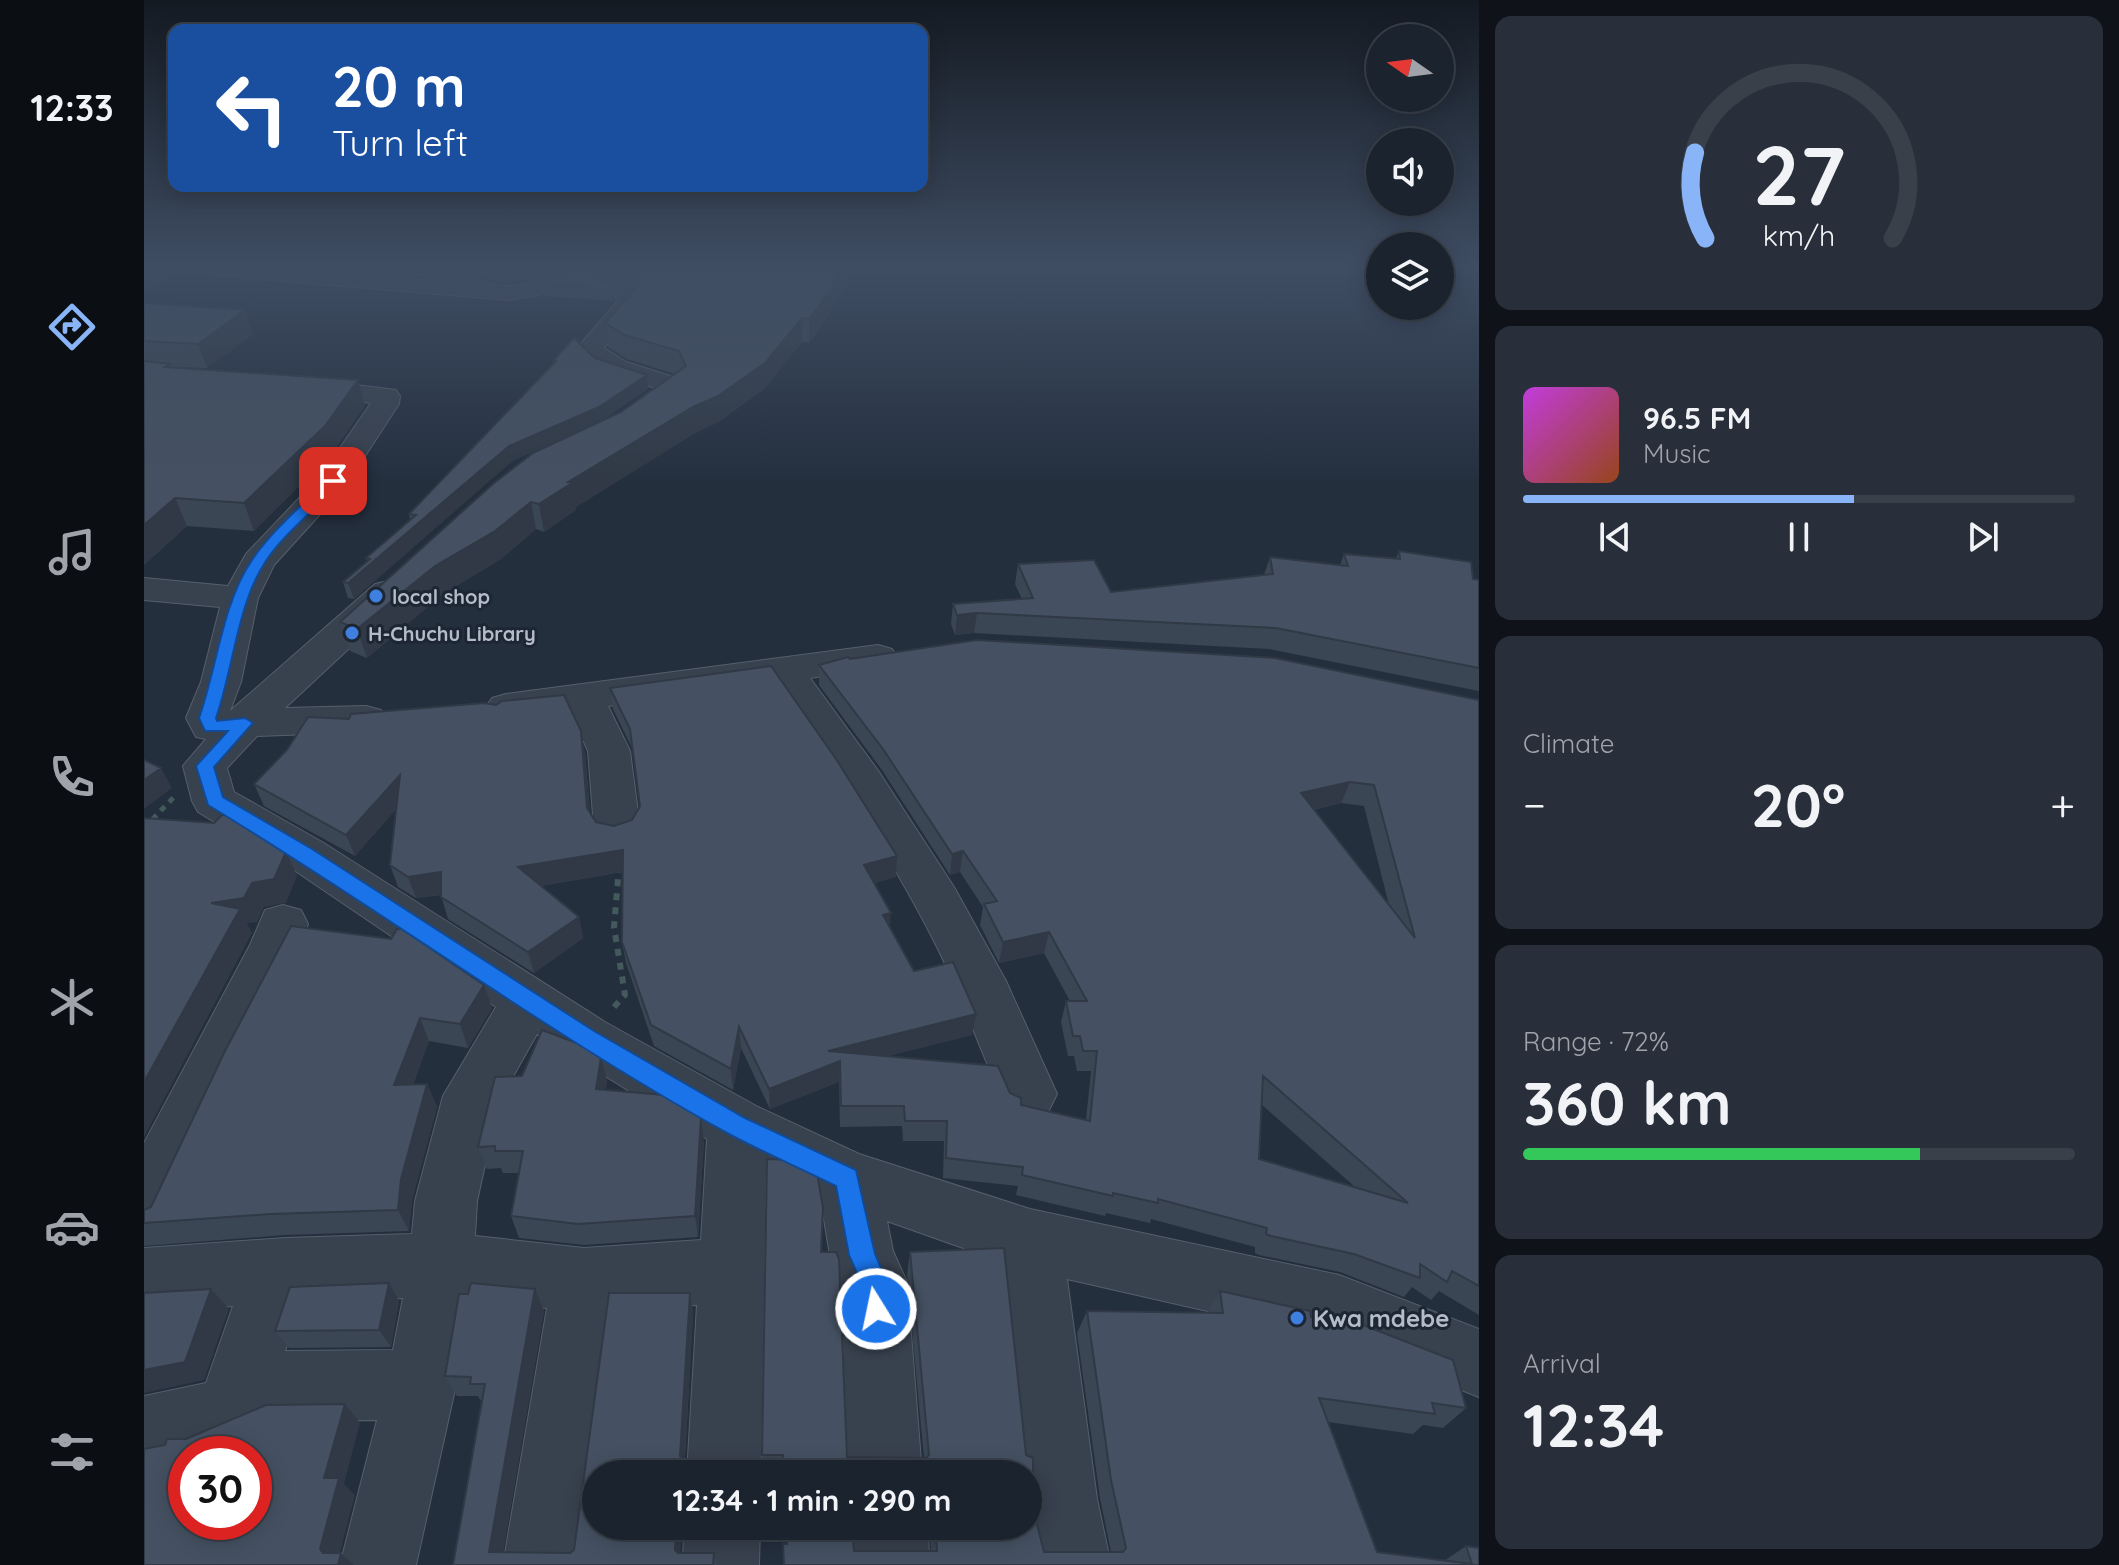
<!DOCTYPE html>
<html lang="en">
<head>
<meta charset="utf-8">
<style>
  body { margin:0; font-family:Quicksand,sans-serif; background:#282f3a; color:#f1f3f6; height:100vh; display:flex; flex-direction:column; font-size:30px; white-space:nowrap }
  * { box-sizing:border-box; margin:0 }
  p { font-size:26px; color:#a0a4aa }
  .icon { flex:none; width:44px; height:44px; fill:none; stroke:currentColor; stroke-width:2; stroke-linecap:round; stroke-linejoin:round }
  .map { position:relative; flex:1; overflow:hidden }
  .drawer { display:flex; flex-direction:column; gap:16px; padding:16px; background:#0f1319; width:640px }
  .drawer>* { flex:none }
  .guide { position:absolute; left:24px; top:24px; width:760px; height:168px; border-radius:16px; box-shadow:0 4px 20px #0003,0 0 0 2px #39404a; background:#1a4fa0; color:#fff; overflow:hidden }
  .needle { width:52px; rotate:284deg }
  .buttons { position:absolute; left:1222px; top:24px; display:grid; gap:16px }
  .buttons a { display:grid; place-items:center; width:88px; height:88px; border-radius:50%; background:#1b232e; box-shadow:0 4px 20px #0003,0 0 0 2px #39404a; font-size:40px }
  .speed { position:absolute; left:24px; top:1436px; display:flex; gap:16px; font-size:40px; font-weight:700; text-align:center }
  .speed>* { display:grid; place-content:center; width:104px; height:104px; border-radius:50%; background:#1b232e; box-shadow:0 4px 20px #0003,0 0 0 2px #39404a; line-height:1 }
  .speed .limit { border:12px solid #d22; background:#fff; color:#111 }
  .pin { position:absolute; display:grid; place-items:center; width:68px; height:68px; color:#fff; margin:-34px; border-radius:16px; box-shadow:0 4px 12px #0006 }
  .me { position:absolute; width:88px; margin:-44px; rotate:350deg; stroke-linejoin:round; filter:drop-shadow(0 0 6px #0008) }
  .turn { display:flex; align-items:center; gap:28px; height:168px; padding:0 32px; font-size:36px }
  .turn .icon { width:104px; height:104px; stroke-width:2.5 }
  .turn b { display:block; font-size:56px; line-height:68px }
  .big { font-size:60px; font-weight:800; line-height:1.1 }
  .drawer .widget { flex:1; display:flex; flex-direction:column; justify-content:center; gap:12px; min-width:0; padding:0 28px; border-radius:16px; background:#282f3a }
  .drawer .dial { align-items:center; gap:0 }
  .dial svg { height:208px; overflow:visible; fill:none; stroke:#39404a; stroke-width:7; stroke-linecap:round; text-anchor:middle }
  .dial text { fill:#f1f3f6; stroke:none }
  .song { display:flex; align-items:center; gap:24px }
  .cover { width:96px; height:96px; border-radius:12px; background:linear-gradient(135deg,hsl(290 70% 55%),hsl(20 70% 35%)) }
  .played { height:8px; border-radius:4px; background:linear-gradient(90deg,#8ab4f8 60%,#39404a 60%) }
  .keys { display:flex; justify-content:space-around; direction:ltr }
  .heat { display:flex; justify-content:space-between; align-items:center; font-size:44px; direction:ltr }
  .charge { height:12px; border-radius:6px; background:linear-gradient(90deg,#34c759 72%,#39404a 0) }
  .trip { position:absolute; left:438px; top:1460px; width:460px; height:80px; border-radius:40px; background:#1b232e; box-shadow:0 4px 20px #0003,0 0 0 2px #39404a; font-weight:800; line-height:80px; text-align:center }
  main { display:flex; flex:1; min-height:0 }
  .tabs { display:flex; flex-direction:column; width:144px; justify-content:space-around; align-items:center; background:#0b0e12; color:#a0a4aa }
  .tabs .icon { width:56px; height:56px }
  .tabs .current { color:#8ab4f8 }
  .tabs b { font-size:36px; color:#f1f3f6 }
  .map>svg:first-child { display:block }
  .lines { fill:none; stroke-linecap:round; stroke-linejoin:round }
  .minor-casing { stroke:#565f6c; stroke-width:2 }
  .path-far1 { stroke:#44595c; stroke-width:5; stroke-dasharray:6 6; stroke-linecap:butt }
  .path { stroke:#44595c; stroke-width:6; stroke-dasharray:7 7; stroke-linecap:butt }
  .minor { fill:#38414e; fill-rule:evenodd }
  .wall { fill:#3b4654; fill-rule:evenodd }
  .shaded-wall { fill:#303945 }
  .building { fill:#455162; stroke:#303945; stroke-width:2; fill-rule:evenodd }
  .route { fill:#1a73e8; stroke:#114b97; stroke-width:2 }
  .shop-dot { fill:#3f7fe0; stroke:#1d2633; stroke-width:3 }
  .labels { text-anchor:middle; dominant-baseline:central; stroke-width:6; stroke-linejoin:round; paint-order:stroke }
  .poi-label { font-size:20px; font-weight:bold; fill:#b4bcc9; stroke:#1d2633; text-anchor:start }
  .near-poi-label { font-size:24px; font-weight:bold; fill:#b4bcc9; stroke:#1d2633; text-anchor:start }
</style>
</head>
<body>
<main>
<nav class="tabs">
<b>12:33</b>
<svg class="icon current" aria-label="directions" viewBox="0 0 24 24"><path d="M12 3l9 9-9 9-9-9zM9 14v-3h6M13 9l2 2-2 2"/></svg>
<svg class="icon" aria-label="music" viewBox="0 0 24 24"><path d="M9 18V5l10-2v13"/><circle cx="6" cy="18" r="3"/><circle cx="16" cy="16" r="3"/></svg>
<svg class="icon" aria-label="phone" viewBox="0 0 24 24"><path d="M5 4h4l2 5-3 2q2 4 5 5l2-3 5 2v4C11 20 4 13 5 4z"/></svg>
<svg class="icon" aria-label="climate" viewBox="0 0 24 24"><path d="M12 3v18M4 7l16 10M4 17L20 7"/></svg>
<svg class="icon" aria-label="car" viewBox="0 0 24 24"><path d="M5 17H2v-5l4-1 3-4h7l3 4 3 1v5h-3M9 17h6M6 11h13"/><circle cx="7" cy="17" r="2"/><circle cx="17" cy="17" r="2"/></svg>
<svg class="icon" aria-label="filters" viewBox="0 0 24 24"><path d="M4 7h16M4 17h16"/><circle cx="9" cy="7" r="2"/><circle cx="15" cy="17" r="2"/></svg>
</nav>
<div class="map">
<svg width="1335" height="1565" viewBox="0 0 1335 1565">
  <rect width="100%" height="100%" fill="#242f3e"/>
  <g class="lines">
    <defs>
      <path id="minor" d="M35,266H120L288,281L290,274C309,269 340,286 363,286C408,286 419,245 474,277C487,284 493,288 497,303L460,348L482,362L536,379L542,389C530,406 499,426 479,421L475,415L511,388L454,369L433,348L473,302L471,294L437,274L394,295L365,300L46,273Z
        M156,378L252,390L256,396L255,404L200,488L130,565L114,598L97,682L86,711L231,584L244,581L257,584L262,592L257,600L141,708L222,706L237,710L243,719L237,728L222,732L113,736L83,768L90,792L178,842L461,1022L614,1107L715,1154L886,1209L1195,1275L1335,1329V1397L1195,1341L923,1279L953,1499L967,1565H891L884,1526V1474H877L856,1261L743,1221L749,1251L763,1282L778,1474H704L697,1282L686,1255L676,1196L622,1169L617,1474H543L553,1305L469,1311L435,1565H359L403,1308L325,1300L312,1385L272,1565H196L233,1420L139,1421L62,1454H42V1460L0,1468V1396L62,1383L89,1306L0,1312V1248L141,1238L268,1234L271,1201L299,1096L352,1007L144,866L54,812L48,801L39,766L62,739L52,737L42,718L57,682L76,607L0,600V578L84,586L102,554L178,474L227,403L146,392L142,386L146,380ZM393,1034L563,1139L557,1240L440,1248L331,1236L333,1201L355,1101ZM259,1298L249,1350L141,1351L157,1302Z
        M734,645L748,649L753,657L748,665L666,678L735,772L810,887L862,981L913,1094L904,1112L884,1119L864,1112C838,1056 819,998 791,943C745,852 687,766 628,683L464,706L486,751L496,828L489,840L473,844L457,840L450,828L444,751L426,711L362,720L348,716L342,707L348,698L362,694Z
        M139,905L157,910L164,924L156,948L93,1073L22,1227L0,1236V1143L106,945L121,910Z
        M540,1526H616L615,1565H539Z
        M707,1526H783L786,1565H710Z"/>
    </defs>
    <use href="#minor" class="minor-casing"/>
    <path class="path-far1" d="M0,828L30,797"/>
    <path class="path" d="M470,1007L481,995L470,927L475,867"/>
    <use href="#minor" class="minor"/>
  </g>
  <path class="wall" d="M154,266H418L391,277L363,283L298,270L290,271L286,278Z
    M458,266H713L678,326L665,343L658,342L621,388L576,421L551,433L432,507V510L400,532L392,529L357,559L299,594L223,658L206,651L196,622L477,412L531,374L483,359L464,347L461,323L492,288L484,279Z
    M398,284L468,290L470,301L399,296Z
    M0,303L109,334L63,368L27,367L221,405L189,452L110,531L43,526L0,565Z
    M451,358L504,389L457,421L368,461L210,599L204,598L199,582L223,561L222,558L266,520L265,514L410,363V360Z
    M1255,551L1329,579L1335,580V691L1125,649L830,633L811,635L807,624L809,604L878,599L871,584L874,564L967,592L1120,575L1126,557L1196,565L1200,554L1252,558Z
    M706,659L1335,700V1315L1295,1291L1287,1300L1268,1287L1260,1297L1196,1272L1115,1255L1111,1253V1247L1007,1219L1006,1223L962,1213L961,1216L872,1195L874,1186L799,1178L800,1141H759L758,1126L696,1127L695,1082L626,1109L597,1048L589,1090L510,1046L482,963L478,942V872L397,886L435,917L439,938L390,973L304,919L297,895L272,898L254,887L246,865L252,809L211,856L120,806L110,784L441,752L446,812L452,822L470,826L488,820L496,806L489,750L469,709L466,688L752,877L730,883L746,927L770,971L828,1035L744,1056L866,1093L877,1105L942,1120L947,1071H933L930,1056H924L917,1022L922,1001H926L900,953L855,963L836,925L839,907L816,872L806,875L738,770L675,685V665ZM1197,803L1220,806L1245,905L1170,810ZM1118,1105L1210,1186L1115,1159Z
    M147,926L348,1008L324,1048L285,1041L269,1085L283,1084L293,1107L268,1200L265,1231L141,1235L0,1246V1210L7,1207Z
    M457,1057L463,1081L461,1090L560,1141L554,1237L440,1245L375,1238L367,1216L375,1173H359L357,1168L343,1169L334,1147L378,1076Z
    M678,1252L703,1457L780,1458L763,1275L766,1252L882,1455L889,1509L900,1552H967L956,1498L933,1333L943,1311L1063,1313L1076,1291L1167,1317L1322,1408L1299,1428L1279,1425L1269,1434L1184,1422L1233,1552L1300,1561L1322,1546L1335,1565L710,1551H787L785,1526H884V1474H620L618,1455Z
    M327,1283L391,1289L400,1311L359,1552L426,1553L430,1550L465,1293H546L549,1314L541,1459H570L573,1474H452V1526H537L536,1553H570L573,1565H309L338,1403L334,1396H313L301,1376L315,1294H324Z
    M255,1301L247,1347L145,1348L131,1331Z"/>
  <path class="shaded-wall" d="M0,266H35L37,271L0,294Z
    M283,266H297L298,270L290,271L286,278Z
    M360,266H418L391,277L363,283Z
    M701,266H713L678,326L665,343V319Z
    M101,310L109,334L63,368L54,344Z
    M658,318V342L621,388L576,421L551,433L432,507V510L400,532L395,504L424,482Z
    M503,375L504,389L457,421L368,461L210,599L204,583L365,446Z
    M214,380L221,405L189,452L110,531L100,503Z
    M31,498L43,526L0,565V525Z
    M387,502L392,529L357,559L299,594L223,658L213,629L291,566Z
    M833,613L830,633L811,635L813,615Z
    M437,731L441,752L447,830L443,808Z
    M17,768L28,788L0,809V780Z
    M256,775L263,796L211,856L202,835Z
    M1206,782L1197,803L1148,815L1157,793Z
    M479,850L482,871L380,889L374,867Z
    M819,851L816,872L806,875L808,854Z
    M142,852L153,876L142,903L120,907L113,922L103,923L108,933L0,1137V1082L67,903L108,883Z
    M753,856L752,877L719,887L720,865Z
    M297,872L304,894L272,898L264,877Z
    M747,913L745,934L739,915Z
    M435,917L439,938L390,973L384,952Z
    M905,932L900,953L855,963L859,942Z
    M340,985L348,1008L324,1048L316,1024Z
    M832,1014L828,1035L696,1068V1061L695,1082L626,1109L625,1089L684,1051Z
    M276,1018L285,1041L260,1108L250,1085Z
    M595,1027L597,1048L589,1090L587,1069Z
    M457,1057L463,1081L458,1112L452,1089Z
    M283,1084L293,1107L268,1200L265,1231L254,1210L257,1179Z
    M557,1118L560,1141L554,1237L551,1216Z
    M245,1283L255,1301L247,1347L235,1330Z
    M67,1289L85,1309L60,1380L0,1393V1370Z
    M391,1289L400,1311L357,1565L345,1552Z
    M546,1293L549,1314L540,1474L536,1456Z
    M201,1404L216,1423L200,1484L211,1495L193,1564L197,1553L210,1565H193L176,1549L180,1478Z
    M532,1526H537L536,1565L531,1550Z"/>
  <path class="building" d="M435,266L467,285L468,290L398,284Z
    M490,266H701L678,302L665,319L658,318L621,363L574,396L549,407L424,482L428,483L395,504L387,502L351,531L291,566L213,629L196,622L350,483L389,453L477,412L542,366L535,351L481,335L461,323L497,282L494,270Z
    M0,303L101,310L54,344L0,341Z
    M430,338L451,358L503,375L455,407L365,446L204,583L199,582L226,559L222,558L272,515L265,514L412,361L410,360Z
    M0,361L26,364L21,367L214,380L181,426L100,503L31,498L0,525Z
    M1255,551L1327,562L1329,579L1335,580V668L1132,628L833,613L813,615L809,604L889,598L874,564L950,560L967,592L1129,574L1126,557L1204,566L1200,554L1256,559Z
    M833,640L1131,658L1335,700V1286L1308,1271L1303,1282L1276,1264V1278L1210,1254L1127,1236L1122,1234L1123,1228L1014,1199V1203L969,1193V1196L878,1175L879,1167L802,1158L803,1121H761L760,1106H697L696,1061L625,1089L595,1027L587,1069L507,1025L478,942L479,850L374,867L435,917L384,952L297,897V872L264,877L246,865L256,775L202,835L110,784L143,750L164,717L205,719L207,714L340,703L352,705L358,701L420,695L437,731L443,808L452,822L470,826L488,820L496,806L486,729L466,688L627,666L692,759L753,856L720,865L747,913L739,915L770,971L809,962L832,1014L684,1051L854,1066L866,1093L877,1098V1105L946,1121L953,1051H939L936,1036H929L922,1001H943L905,932L859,942L840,904L853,901L819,851L808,854L739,749L675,665L704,657L706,659ZM1206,782L1230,785L1271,938L1157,793ZM1119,1076L1264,1203L1115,1159Z
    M0,760L17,768L0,780Z
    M79,814L142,852L130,879L108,883L100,898L67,903L96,909L0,1082V818L70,823Z
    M147,926L247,939L253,929H258L340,985L316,1024L276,1018L250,1085L283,1084L257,1179L254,1210L126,1214L0,1223V1210L7,1207L81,1051Z
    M398,1030L433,1043L457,1057L452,1089L520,1095L557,1118L551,1216L434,1224L367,1216L379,1151H351V1146L334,1147L351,1077L378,1076Z
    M623,1159L646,1160L673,1173L679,1208L677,1252H692L695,1259L703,1457L782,1458L785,1455L766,1252L860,1248L882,1455L889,1458V1509L900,1552H979L982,1548L967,1480L943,1311L1079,1313L1076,1291L1166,1311L1167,1317L1214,1323L1309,1360L1322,1408L1288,1403L1291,1414L1175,1398L1233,1552L1328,1564L1322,1546L1335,1548V1565H640L639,1544H643V1526H708L710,1551H793L791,1526H884V1474H640L639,1455H618Z
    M245,1283L235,1330L131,1331L146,1287Z
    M327,1283L391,1289L345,1552L426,1553L430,1550L465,1293H546L536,1456L539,1459H570V1462H555L554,1474H452V1526H532L531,1550L534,1553H570L569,1565H309L341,1384H326L327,1377L301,1376L315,1294H324Z
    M67,1289L41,1362L0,1370V1293Z
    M201,1404L180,1478H195L176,1549L179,1553H197L194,1565H0V1449L21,1445L23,1439H42L122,1405ZM42,1454H110V1522H42Z"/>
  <linearGradient id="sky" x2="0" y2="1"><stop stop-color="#141a22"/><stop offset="0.55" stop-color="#3f4d63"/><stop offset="1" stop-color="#3f4d63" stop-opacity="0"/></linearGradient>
  <rect width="1335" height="485" fill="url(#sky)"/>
  <path class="route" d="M185,478L196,481C173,510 139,533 120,564C93,607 89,670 72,718L73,721L101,718L109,723L70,767L79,797L168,849L450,1031L601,1118L712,1170L731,1254L743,1282L745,1309L741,1319L732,1323L722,1319L718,1309L717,1282L705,1255L692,1186C656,1168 618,1152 583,1133C404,1034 239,911 64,805L52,766L84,731H61L55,718C73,668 78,604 108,560C128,530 160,504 185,478Z"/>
  <g class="shop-dot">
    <circle cx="232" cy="596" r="8"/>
    <circle cx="208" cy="633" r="8"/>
    <circle cx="1153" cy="1318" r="8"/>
  </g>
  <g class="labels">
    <g class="poi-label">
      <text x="248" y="596">local shop</text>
      <text x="224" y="633">H-Chuchu Library</text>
    </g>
    <g class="near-poi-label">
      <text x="1169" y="1318">Kwa mdebe</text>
    </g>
  </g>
</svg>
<div class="buttons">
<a><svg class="needle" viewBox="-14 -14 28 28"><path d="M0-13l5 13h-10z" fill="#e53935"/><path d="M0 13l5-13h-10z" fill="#a0a4aa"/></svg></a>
<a><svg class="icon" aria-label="sound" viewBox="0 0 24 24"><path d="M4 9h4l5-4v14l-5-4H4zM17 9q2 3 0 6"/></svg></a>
<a><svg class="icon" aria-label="layers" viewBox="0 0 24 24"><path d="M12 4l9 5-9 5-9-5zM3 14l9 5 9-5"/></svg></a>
</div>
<div class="speed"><div class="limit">30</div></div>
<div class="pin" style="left:189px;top:481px;background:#d93025"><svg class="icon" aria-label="arrive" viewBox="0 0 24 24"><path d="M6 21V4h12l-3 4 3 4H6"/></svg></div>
<svg class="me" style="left:732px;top:1309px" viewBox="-20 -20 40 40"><circle r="17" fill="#1a73e8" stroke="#fff" stroke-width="3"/><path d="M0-11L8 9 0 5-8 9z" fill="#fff"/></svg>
<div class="trip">12:34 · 1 min · 290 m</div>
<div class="guide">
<div class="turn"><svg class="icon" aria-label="left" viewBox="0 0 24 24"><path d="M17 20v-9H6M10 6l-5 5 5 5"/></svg><div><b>20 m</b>Turn left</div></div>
</div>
</div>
<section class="drawer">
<div class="widget dial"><svg viewBox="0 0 100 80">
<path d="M14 69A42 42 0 1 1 86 69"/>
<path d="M14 69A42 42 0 0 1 10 36" stroke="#8ab4f8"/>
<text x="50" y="56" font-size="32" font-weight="700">27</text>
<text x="50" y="72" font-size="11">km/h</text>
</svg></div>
<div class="widget">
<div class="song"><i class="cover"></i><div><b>96.5 FM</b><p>Music</p></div></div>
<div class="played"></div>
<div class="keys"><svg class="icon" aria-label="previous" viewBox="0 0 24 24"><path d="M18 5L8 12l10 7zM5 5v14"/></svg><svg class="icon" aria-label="pause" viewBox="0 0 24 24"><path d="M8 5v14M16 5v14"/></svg><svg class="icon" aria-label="next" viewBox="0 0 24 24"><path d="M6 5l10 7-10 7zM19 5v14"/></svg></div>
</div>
<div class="widget"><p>Climate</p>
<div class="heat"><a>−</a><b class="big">20°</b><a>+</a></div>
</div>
<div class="widget"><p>Range · 72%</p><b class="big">360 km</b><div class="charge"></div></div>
<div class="widget"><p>Arrival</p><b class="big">12:34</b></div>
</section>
</main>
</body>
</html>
